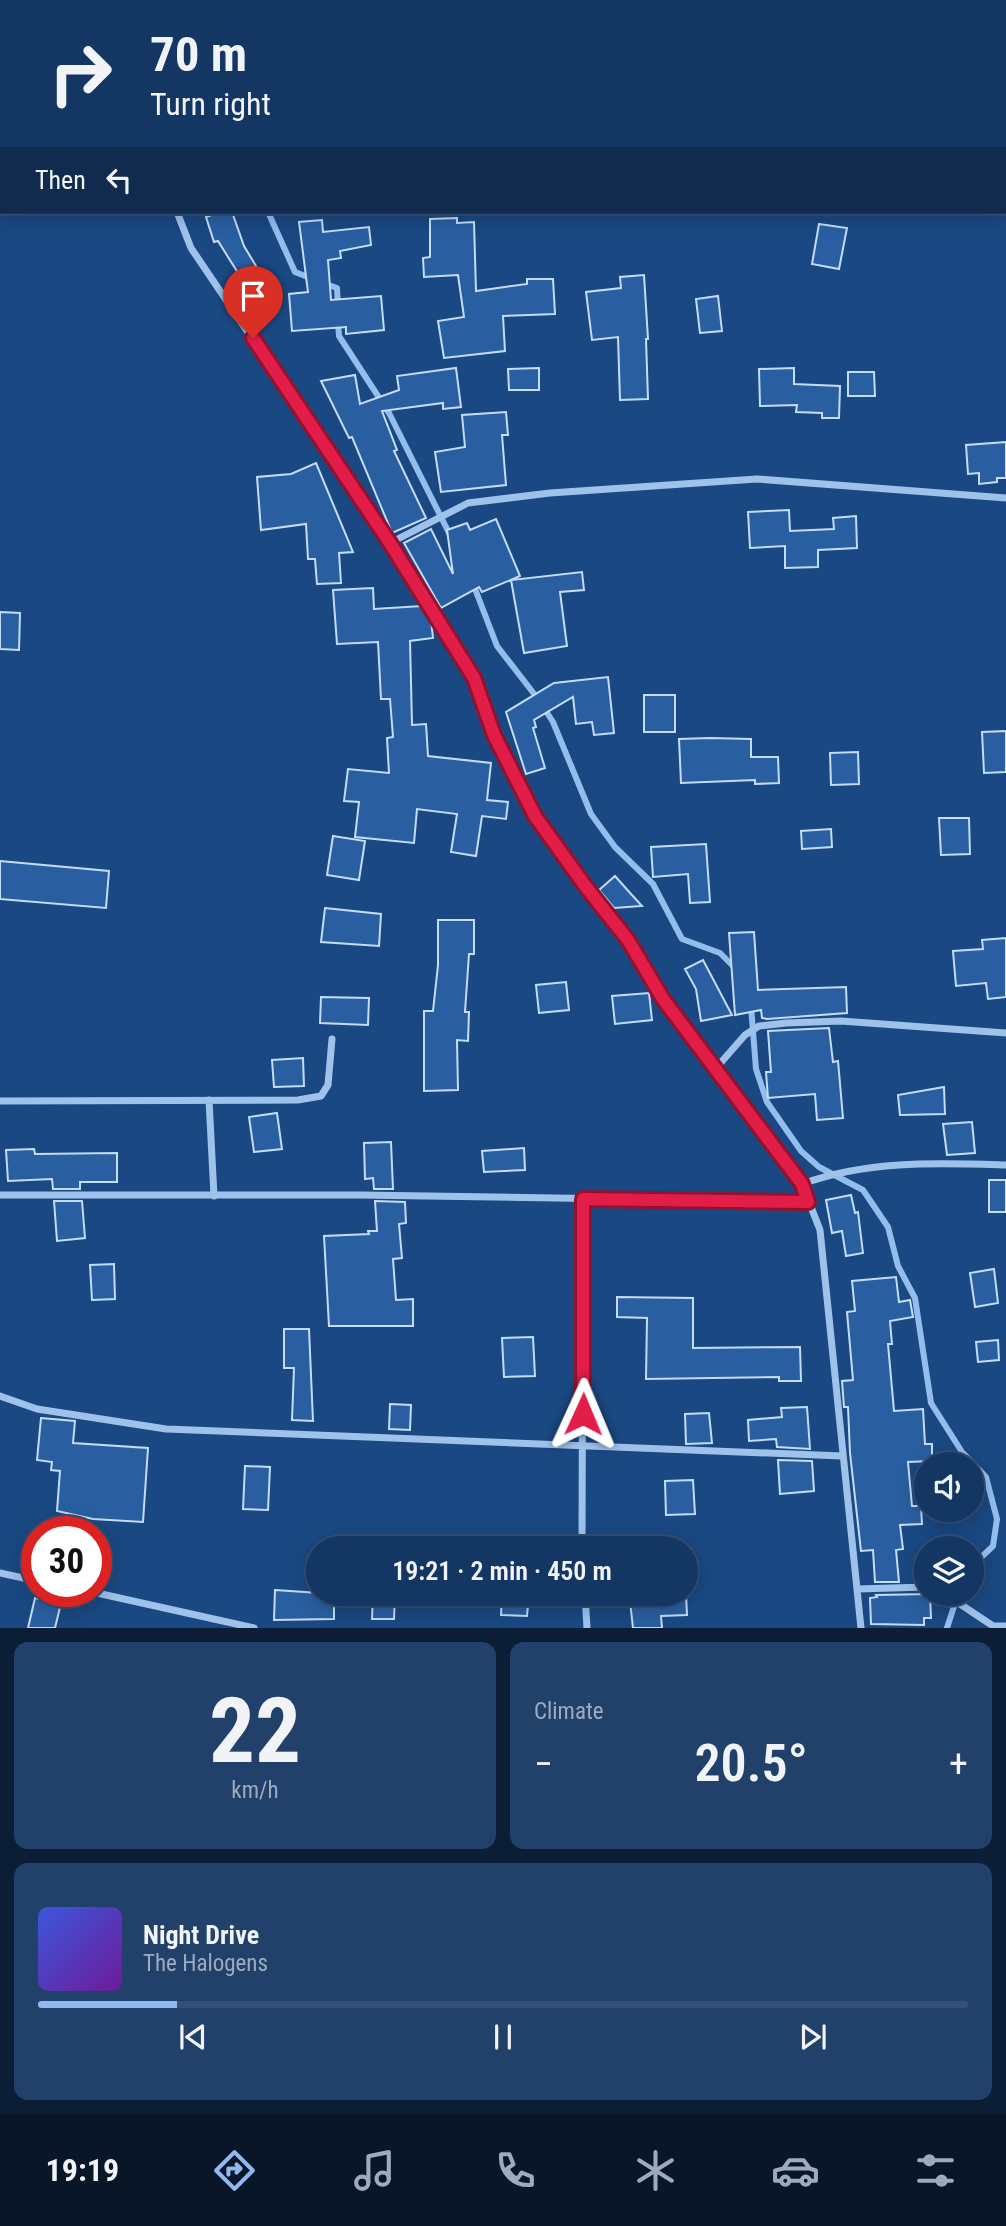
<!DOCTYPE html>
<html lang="en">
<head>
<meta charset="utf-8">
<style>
  body { margin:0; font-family:"Roboto Condensed",sans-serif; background:#21416b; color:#f1f3f6; height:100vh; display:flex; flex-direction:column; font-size:26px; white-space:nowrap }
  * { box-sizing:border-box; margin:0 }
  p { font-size:23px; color:#9dabbe }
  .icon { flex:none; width:38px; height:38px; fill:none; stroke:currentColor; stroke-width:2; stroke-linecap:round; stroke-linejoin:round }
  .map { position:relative; height:1628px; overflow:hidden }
  .details { display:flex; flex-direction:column; gap:14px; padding:14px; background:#0b1e36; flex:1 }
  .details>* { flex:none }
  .top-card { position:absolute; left:0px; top:0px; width:1006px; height:214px; box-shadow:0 4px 18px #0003,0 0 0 2px #335077; background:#143662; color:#f1f3f6; overflow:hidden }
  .controls { position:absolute; left:914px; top:1452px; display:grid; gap:14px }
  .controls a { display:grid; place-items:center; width:70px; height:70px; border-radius:50%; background:#143662; box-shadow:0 4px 18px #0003,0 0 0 2px #335077; font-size:35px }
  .speed { position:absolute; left:21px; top:1516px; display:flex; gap:14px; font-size:35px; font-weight:700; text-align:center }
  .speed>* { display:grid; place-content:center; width:91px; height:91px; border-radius:50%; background:#143662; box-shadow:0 4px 18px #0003,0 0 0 2px #335077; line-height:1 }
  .speed .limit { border:10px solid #d22; background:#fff; color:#111 }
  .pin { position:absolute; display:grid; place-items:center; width:60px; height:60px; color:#fff; margin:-72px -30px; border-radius:50% 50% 50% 0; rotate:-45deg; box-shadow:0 0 7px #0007 }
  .pin .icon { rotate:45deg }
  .me { position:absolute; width:77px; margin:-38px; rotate:1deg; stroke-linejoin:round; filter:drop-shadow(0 0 5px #0008) }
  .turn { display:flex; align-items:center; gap:24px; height:147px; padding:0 35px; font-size:32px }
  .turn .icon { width:91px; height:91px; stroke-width:2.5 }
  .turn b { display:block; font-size:49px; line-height:60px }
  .then { display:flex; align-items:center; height:66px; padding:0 35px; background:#0003; gap:14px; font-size:26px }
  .big { font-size:52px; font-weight:600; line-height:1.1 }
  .details .tile { flex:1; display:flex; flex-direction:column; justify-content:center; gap:10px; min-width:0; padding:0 24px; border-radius:14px; background:#21416b }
  .details .dial { align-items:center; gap:0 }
  .dial b { font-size:91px; line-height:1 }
  .song { display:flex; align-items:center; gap:21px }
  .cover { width:84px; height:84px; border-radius:10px; background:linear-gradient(135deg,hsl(230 70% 55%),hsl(280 70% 35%)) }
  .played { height:7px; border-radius:4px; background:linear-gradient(90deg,#90b9f0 15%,#335077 15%) }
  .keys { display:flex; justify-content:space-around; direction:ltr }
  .heat { display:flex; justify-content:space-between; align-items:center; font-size:38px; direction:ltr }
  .details .tiles { flex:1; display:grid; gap:14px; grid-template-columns:1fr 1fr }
  .tile:last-child { grid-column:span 2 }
  .trip { position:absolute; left:306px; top:1536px; width:392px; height:70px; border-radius:35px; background:#143662; box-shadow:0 4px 18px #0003,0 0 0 2px #335077; font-weight:600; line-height:70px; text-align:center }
  .dock { display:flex; height:112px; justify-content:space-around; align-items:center; background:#081627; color:#9dabbe }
  .dock .icon { width:49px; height:49px }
  .dock .current { color:#90b9f0 }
  .dock b { font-size:32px; color:#f1f3f6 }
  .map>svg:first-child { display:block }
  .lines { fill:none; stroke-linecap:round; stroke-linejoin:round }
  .stream { stroke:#92bded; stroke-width:6 }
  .building { fill:#295fa0; stroke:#c4dcf8; stroke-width:2 }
  .minor { stroke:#9fc2eb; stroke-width:7 }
  .route-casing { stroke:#92132f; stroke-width:18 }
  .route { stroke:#e11d48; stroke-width:12 }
</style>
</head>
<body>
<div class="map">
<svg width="1006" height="1628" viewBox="0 0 1006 1628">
  <rect width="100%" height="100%" fill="#1a4882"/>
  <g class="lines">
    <path class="stream" d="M202,0L203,2
      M268,212L295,272L313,279
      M323,283L337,288L338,308
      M338,322L339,336L389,413L451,537
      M472,581L497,646L538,699
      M544,708L553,722L591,814L615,847L653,884L682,939L720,953L736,969
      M751,1006L756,1069L767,1102L801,1151L819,1167L863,1190L888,1227L898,1266L915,1298L931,1403L962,1452L986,1477L997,1519L993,1546L971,1567
      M947,1628L958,1594"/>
  </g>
  <path class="building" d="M220,212H232L244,246L256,266L240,276L218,241L214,242L206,217Z
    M457,218V223L474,222L476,291L527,284V279H553L555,314L503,316L505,351L444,358L438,321L464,317L458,275L424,277L423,258L430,257V219Z
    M322,220L323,232L369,227L371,245L340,251L341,258L328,260L331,300L381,296L384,330L346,334V327L292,331L289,294L308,292L299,222Z
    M819,224L847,228L839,269L812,264Z
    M644,275L648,339H646L648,399L620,400L618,337L592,340L586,292L621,288L620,277Z
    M718,296L722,331L700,333L696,299Z
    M456,368L461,407L443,409V403L382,411L397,450L394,451L426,518L392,533L352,437L349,438L321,381L355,375L360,404L399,390L397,376Z
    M539,368V390H509L508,369Z
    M794,368V384L840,386L839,418H822V413L796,412L797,405L760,406L759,369Z
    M848,372H874L875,396H848Z
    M506,412L508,435H502L506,485L441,492L435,452L465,447L462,415Z
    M1006,442V478H997V482L979,484V473L968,474L966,445Z
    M316,463L353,552L339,553L341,583L317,584L315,559H308L306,524L261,530L257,477L291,474Z
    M789,510L790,531L834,529L833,518L856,516L857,548L818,550V567L785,568V546L750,548L748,512Z
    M496,519L520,576L482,592L479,587L441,608L404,543L431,529L453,574L447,530L467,523L470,530Z
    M582,572L584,590L560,592L567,646L524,653L511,580Z
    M373,588L374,609L422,606L431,620L433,638L410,641L412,725L426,724L428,756L491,763L487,800L508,802L506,819L482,816L476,856L451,852L457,814L417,809L414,843L355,837L359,802L344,801L348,769L389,773L387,738L393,737L390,699H381L378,642L337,644L333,590Z
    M0,612L20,613L19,650L0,649Z
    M608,677L614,733L594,735L592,722L576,724L573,697L534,720L536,727L533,728L545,768L526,774L506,712L554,683Z
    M644,695H675V732H644Z
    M1006,731V772L984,773L982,732Z
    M710,738L751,739V757H778L779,783L755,784V780L681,783L679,739Z
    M858,752L859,784L831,785L830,753Z
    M939,818H969L970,854L941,855Z
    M831,829L832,847L802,849L801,831Z
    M333,836L365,841L359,880L327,875Z
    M706,844L710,902L690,903L688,874L653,877L651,847Z
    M0,861L109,871L106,908L0,899Z
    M615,876L631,894L642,906L614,908L599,890Z
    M325,908L381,914L379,946L321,942Z
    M438,920H474V954H469L465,1012H469L468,1041L457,1040L458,1090L424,1091V1011H433L438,965Z
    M754,932L758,990L846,987L847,1013L767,1019L762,1018L761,1010L735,1015L729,933Z
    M1006,938V997L988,999L986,983L956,986L953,951L983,949L982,940Z
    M703,960L732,1015L701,1021L696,989L685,969Z
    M566,982L569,1010L539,1013L536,985Z
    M649,993L652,1020L615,1024L612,996Z
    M321,997L369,998L368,1025L320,1023Z
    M829,1028L833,1062L838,1061L843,1118L817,1120L815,1094L768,1098L766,1072H771L768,1031Z
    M303,1058L304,1086L274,1087L272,1060Z
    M944,1087L945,1114L900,1115L898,1095Z
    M277,1113L282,1149L254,1152L249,1117Z
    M972,1122L975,1153L947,1155L943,1124Z
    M391,1142L393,1189H374L373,1178L365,1179L364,1143Z
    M524,1148L525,1170L484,1172L482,1151Z
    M34,1149L35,1154L117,1153V1182H80V1189H53L52,1179L8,1181L6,1150Z
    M989,1180H1006V1212H989Z
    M851,1195L855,1213L858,1212L863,1253L846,1256L842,1231L832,1233L826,1200Z
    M54,1201H82L85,1238L57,1241Z
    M375,1201L405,1202L406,1223L399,1224L402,1258L393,1259L396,1300L413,1299V1326H329L324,1236L369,1234L368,1231H377Z
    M114,1264L115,1299L92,1300L90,1265Z
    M994,1269L998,1303L975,1307L970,1273Z
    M896,1277L899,1302L910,1300L913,1317L890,1321L892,1344H888L894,1411L923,1409L925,1444H932V1461L908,1462L912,1506H921L922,1524L900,1525L903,1549L896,1550L899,1582H875L873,1550L861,1551L850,1453L848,1407H844L842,1381L853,1380L847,1312L855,1311L852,1281Z
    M617,1297L693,1298V1348L800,1347L801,1381H779V1377L646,1379L647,1318L617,1317Z
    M284,1329H309L313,1421L292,1420L294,1368H284Z
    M533,1337L535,1376L504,1377L502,1338Z
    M998,1340L999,1360L978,1362L976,1342Z
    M390,1404L411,1405L410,1430L389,1429Z
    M807,1407L810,1449L777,1447L776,1439L749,1441L748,1420L782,1417L781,1408Z
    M709,1413L712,1443L686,1444L685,1414Z
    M41,1418L75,1421L73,1443L148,1448L143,1522L93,1519L57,1511L60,1471L51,1470L52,1462L37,1460Z
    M778,1460L812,1461L814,1491L780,1494Z
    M245,1466L270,1467L268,1510L243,1509Z
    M693,1480L695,1514L666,1515L665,1481Z
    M275,1590L334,1594V1619L274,1620Z
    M373,1594H395L394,1619H372Z
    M502,1594H529L527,1616L501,1615Z
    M663,1594H686L687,1615L661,1616L662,1628H633L630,1601L663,1598Z
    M930,1594L931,1618H924V1625L871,1624L870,1598L877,1597L876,1595Z
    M35,1598L61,1603L55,1628H28Z"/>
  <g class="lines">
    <path class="minor" d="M100,0V2
      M502,0L514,2
      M1004,71H1006
      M177,212L191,248L390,543L474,678L493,735L535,816L586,887L628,940L663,999L802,1184L820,1230L861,1628
      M390,543L468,503L550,493L757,479L1006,498
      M717,1067L745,1035L759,1026L786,1023L841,1021L1006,1033
      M209,1100L214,1196
      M0,1101L298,1100L321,1096L328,1085L332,1039
      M802,1184C868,1160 937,1163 1006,1165
      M0,1195H361L808,1202
      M0,1396L37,1409L166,1429L842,1456
      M582,1549L583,1199
      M0,1573L37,1581
      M858,1589L926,1587
      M88,1591L254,1628
      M585,1594L587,1628
      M945,1594L993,1626H1006"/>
  </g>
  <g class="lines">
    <defs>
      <path id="route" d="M253,338L390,543L474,678L494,735L535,816L586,887L628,940L663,999L802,1184L808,1202L583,1199V1414"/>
    </defs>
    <use href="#route" class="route-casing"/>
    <use href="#route" class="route"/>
  </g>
</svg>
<div class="controls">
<a><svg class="icon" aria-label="sound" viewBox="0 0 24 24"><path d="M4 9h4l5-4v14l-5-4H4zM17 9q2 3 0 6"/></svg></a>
<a><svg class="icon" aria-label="layers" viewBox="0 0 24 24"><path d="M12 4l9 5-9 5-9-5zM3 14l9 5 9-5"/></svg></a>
</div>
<div class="speed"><div class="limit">30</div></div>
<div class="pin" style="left:253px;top:338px;background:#d93025"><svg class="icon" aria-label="arrive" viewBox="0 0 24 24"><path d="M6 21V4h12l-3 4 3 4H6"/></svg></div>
<svg class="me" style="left:583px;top:1414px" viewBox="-20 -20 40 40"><path d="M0-17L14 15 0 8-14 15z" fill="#e11d48" stroke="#fff" stroke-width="4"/></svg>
<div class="trip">19:21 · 2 min · 450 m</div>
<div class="top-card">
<div class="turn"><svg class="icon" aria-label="right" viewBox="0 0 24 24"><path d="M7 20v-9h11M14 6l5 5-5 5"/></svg><div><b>70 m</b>Turn right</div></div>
<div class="then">Then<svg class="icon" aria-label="left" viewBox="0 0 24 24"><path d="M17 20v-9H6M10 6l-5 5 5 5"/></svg></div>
</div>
</div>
<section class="details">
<div class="tiles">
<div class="tile dial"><b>22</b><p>km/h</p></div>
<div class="tile"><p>Climate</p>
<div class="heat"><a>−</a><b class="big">20.5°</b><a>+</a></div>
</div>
<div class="tile">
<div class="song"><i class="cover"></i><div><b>Night Drive</b><p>The Halogens</p></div></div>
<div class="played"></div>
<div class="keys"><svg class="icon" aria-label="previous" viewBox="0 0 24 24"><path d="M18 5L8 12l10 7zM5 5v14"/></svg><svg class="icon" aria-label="pause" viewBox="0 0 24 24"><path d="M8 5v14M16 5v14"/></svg><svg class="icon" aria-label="next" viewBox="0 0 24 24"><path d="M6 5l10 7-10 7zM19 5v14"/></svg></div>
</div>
</div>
</section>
<nav class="dock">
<b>19:19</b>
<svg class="icon current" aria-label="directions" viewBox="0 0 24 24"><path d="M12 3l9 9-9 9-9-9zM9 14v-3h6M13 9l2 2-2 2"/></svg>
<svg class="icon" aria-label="music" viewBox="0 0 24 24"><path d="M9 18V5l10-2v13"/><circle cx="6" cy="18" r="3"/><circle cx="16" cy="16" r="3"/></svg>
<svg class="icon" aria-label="phone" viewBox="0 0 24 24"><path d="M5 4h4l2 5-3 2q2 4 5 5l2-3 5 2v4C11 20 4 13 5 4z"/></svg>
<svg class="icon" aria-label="climate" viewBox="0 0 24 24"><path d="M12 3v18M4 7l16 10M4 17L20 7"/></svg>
<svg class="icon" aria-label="car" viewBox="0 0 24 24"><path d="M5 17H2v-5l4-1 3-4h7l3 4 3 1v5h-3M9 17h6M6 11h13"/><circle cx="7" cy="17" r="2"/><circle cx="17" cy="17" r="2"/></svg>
<svg class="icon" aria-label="filters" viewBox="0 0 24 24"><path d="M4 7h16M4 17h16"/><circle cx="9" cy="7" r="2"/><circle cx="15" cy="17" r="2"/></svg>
</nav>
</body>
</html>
